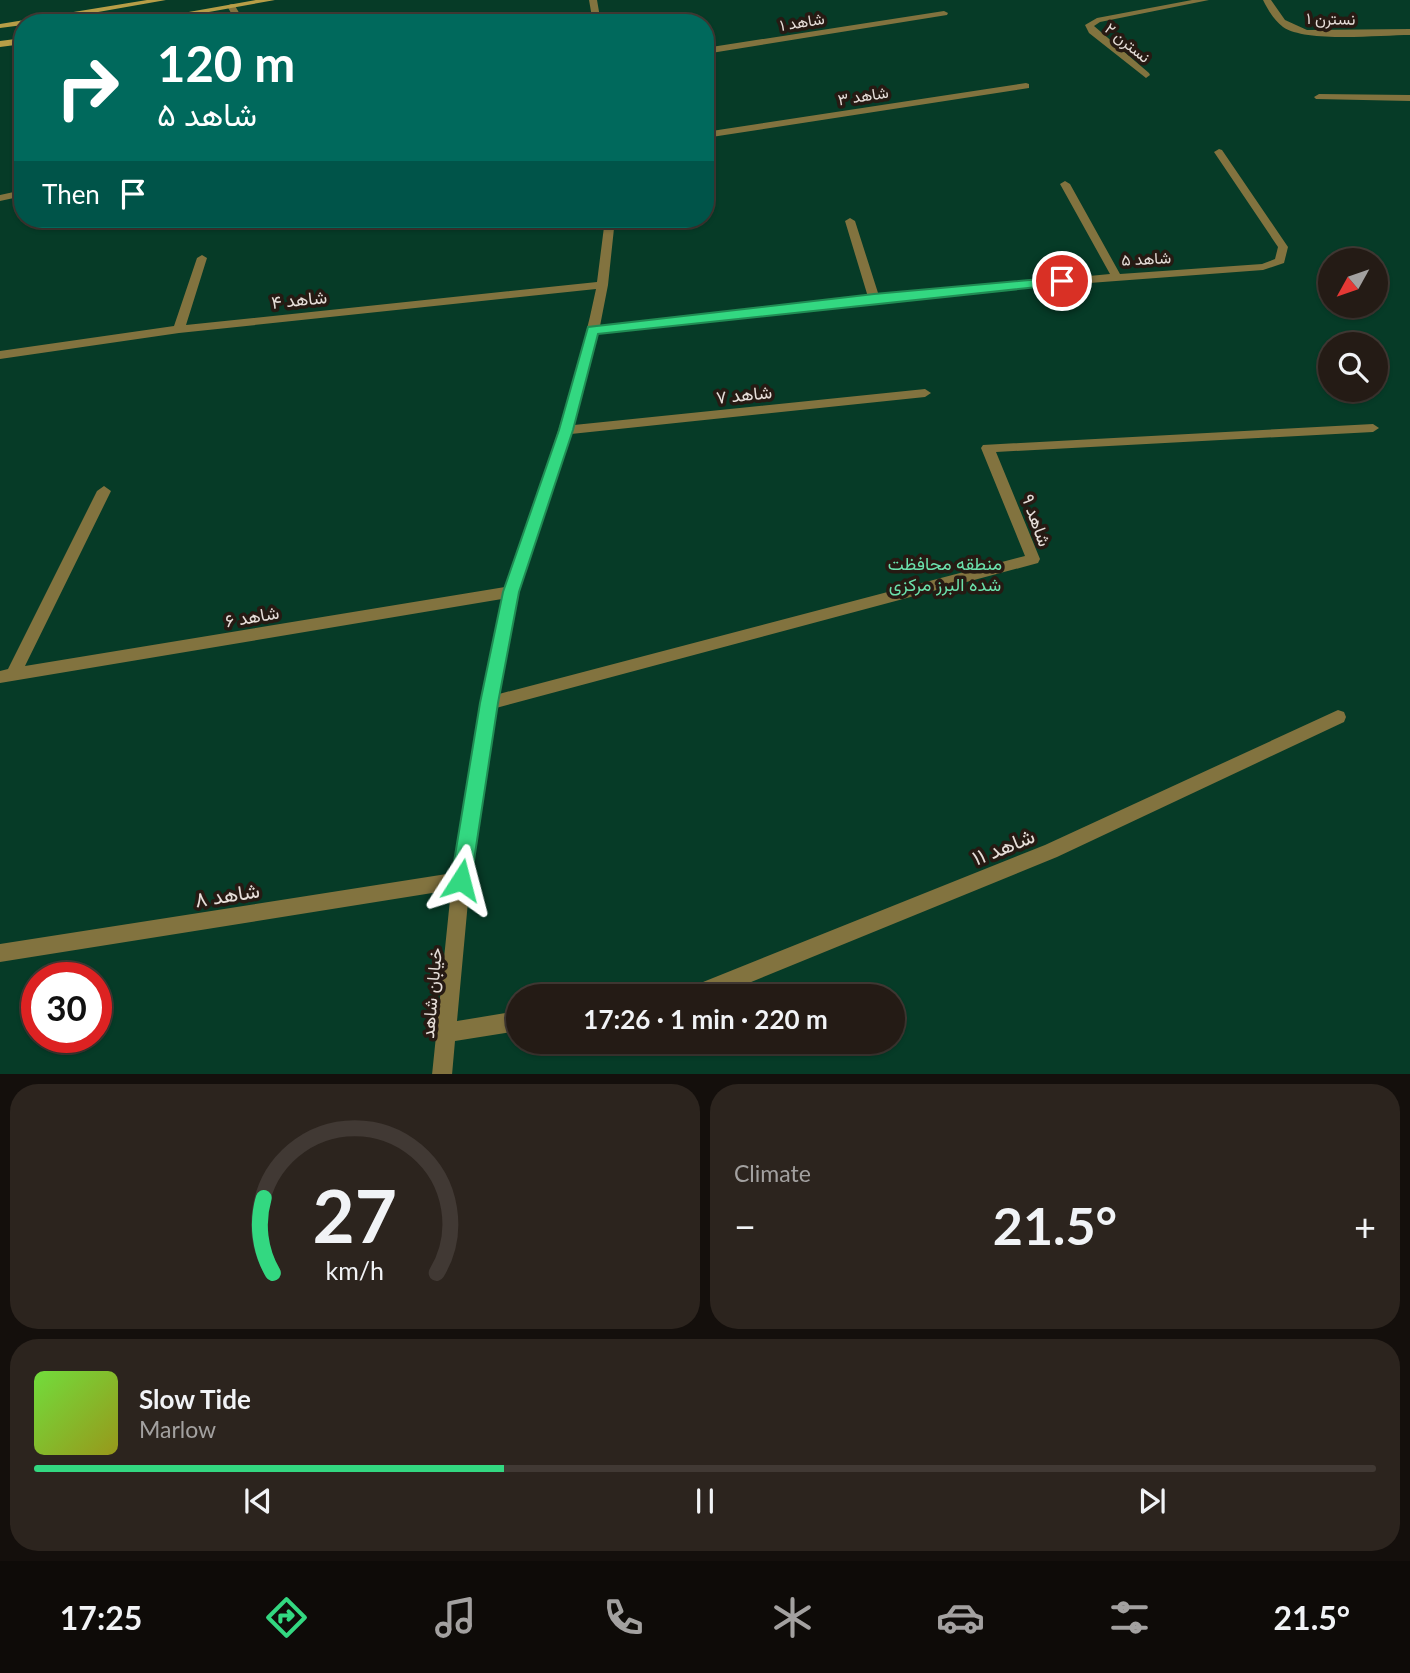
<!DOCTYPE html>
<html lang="en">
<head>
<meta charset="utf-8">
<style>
  body { margin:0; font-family:Lato,Vazirmatn,sans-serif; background:#2c241e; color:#f1f3f6; height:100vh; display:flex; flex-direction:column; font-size:26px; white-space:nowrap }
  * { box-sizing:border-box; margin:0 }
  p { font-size:23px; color:#a3a1a0 }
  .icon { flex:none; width:38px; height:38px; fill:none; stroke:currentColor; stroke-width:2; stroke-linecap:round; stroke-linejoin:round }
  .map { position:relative; height:1074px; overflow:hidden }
  .drawer { display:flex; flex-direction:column; gap:10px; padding:10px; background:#140f0c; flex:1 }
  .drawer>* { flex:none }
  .top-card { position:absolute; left:14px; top:14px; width:700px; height:214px; border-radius:28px; box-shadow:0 2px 5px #0004,0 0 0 2px #413934; background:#00695c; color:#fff; overflow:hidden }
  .needle { width:46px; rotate:230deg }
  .buttons { position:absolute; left:1318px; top:248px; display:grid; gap:14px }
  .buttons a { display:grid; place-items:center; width:70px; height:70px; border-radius:50%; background:#241b15; box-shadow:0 2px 5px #0004,0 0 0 2px #413934; font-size:35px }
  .speed { position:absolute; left:21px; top:962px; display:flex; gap:14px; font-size:35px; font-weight:700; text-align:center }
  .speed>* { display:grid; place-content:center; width:91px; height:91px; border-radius:50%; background:#241b15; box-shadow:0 2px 5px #0004,0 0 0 2px #413934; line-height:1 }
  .speed .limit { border:10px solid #d22; background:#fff; color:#111 }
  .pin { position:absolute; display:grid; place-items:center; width:60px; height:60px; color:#fff; margin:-30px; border:4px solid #fff; border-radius:50%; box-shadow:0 2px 7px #0007 }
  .me { position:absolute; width:77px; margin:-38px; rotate:9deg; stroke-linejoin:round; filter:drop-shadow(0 0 5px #0008) }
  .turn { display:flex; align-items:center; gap:24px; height:147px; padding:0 28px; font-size:32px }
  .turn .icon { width:91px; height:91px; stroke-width:2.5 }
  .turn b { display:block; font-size:49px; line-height:60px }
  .then { display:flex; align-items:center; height:66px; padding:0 28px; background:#0003; gap:14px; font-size:26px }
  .big { font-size:52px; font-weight:700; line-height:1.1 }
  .drawer .tile { flex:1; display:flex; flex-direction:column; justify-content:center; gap:10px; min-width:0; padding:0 24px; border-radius:28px; background:#2c241e }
  .drawer .dial { align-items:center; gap:0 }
  .dial svg { height:182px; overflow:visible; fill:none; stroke:#413934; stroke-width:7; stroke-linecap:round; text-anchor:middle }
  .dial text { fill:#f1f3f6; stroke:none }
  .song { display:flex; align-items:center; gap:21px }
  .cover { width:84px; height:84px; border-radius:10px; background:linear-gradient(135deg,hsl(100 70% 55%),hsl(60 70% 35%)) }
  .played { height:7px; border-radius:4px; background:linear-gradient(90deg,#33d881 35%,#413934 35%) }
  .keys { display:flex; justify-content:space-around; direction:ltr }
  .heat { display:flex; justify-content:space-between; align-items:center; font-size:38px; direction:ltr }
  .drawer .tiles { flex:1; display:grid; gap:10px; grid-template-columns:1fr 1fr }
  .tile:last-child { grid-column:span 2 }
  .trip { position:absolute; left:506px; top:984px; width:399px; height:70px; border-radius:35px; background:#241b15; box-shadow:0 2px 5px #0004,0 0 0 2px #413934; font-weight:700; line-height:70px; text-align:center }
  .tabs { display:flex; height:112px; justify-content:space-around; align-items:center; background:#0e0b08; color:#a3a1a0 }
  .tabs .icon { width:49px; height:49px }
  .tabs .on { color:#33d881 }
  .tabs b { font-size:32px; color:#f1f3f6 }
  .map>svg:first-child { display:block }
  .green { fill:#063b27; fill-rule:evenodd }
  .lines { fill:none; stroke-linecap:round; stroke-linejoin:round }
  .street { fill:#82733f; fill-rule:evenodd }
  .secondary { fill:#b79e47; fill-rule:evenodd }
  .route { fill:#33d881; stroke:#218c54; stroke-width:2 }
  .labels { text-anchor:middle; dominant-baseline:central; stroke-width:7; stroke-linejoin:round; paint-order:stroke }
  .far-street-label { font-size:16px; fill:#e6ded9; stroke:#261a13 }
  .street-label { font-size:18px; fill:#e6ded9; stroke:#261a13 }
  .park-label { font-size:18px; fill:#6be1ac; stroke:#261a13 }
  .near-street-label { font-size:21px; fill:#e6ded9; stroke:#261a13 }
</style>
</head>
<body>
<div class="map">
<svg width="1410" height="1075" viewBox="0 0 1410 1075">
  <rect width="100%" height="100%" fill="#30241c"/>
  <path class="green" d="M0,0H1410V1074L0,1075ZM23,23H705V219H23ZM1330,261H1376V306H1330ZM1330,345H1376V390H1330ZM37,978H96V1038H37ZM518,996H892V1041H518Z"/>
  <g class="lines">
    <path class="street" d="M589,0H597L601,23H593Z
      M1192,0H1209L1100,22L1094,26L1149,73L1150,75L1146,78L1089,33L1085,25L1097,18Z
      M1263,0H1271L1285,20L1307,30L1410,29V35C1380,35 1306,43 1283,27C1274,20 1268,10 1263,0Z
      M231,4H234L245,23H237L227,6Z
      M944,11L948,13L947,15L705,54V48Z
      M1026,83L1029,84V88L705,138V132Z
      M1319,94L1410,95V101L1316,99L1314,97Z
      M1219,149L1222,150L1288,247L1284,263L1263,270L1011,289L598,333L574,425L925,389L931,393L925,397L571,434L518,592L499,694L1025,556L981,448L983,445L1373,424L1379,428L1373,432L996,452L1040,559L1038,563L496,708L470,880L457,1021L518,1011V1031L455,1041L452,1075H432L451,890L0,962V944L453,873L481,703L502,599L0,683V671L8,669L97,491L104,486L111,491L25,666L505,587C539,489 575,391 596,289L179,333L0,359V351L174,326L197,258L202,255L207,258L186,325L597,282L605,219H615L608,285L600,326L868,297L845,221L850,218L855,221L879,296L1110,274L1060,184L1065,181L1070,184L1120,274L1262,264L1275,259L1278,247L1214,152Z
      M23,190V196L0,201V195Z
      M1338,710L1344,712L1346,717L1344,722L1057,857L717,996H669L671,989L703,982L1045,845Z"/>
    <path class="secondary" d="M147,0H166L36,23H23V25L0,28V24Z
      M256,0H275L148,23H127Z
      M23,38V44L0,47V41Z"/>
  </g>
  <path class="route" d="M1062,277L1066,278V284L598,334L573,430L519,592L498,703L471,880L468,887L461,890L454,887L451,880L480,703L503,592L559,430L588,327L874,294Z"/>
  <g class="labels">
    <g class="far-street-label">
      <text transform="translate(1331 18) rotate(1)">نسترن ۱</text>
      <text transform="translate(802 21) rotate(-9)">شاهد ۱</text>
      <text transform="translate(1128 42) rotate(39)">نسترن ۲</text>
      <text transform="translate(863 95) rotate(-9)">شاهد ۳</text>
      <text transform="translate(1146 258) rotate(-3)">شاهد ۵</text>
    </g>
    <g class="street-label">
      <text transform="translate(299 299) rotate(-6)">شاهد ۴</text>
      <text transform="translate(744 394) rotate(-6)">شاهد ۷</text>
      <text transform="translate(1037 520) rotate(70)">شاهد ۹</text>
      <text transform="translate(252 616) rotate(-10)">شاهد ۶</text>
      <text transform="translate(431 993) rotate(-85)">خیابان شاهد</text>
    </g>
    <g class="park-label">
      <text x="945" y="563">منطقه محافظت<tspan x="945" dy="21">شده البرز مرکزی</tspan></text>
    </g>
    <g class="near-street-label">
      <text transform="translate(1003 846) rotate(-22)">شاهد ۱۱</text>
      <text transform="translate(227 894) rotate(-9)">شاهد ۸</text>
    </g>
  </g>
</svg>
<div class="buttons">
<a><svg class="needle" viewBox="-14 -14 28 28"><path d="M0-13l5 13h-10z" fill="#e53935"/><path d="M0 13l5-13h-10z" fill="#a3a1a0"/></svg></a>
<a><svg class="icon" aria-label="search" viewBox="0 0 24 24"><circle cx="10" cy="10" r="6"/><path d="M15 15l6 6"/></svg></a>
</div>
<div class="speed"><div class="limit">30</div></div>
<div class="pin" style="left:1062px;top:281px;background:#d93025"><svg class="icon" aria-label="arrive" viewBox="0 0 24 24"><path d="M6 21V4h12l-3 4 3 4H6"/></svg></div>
<svg class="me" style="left:461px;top:880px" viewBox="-20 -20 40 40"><path d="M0-17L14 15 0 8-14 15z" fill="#33d881" stroke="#fff" stroke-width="4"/></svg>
<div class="trip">17:26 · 1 min · 220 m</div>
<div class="top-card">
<div class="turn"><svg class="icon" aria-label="right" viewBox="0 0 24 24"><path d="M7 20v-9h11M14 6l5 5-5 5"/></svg><div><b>120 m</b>شاهد ۵</div></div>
<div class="then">Then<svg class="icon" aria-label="arrive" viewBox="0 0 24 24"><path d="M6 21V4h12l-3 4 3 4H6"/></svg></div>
</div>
</div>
<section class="drawer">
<div class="tiles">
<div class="tile dial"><svg viewBox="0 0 100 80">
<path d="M14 69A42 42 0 1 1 86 69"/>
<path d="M14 69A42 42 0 0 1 10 36" stroke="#33d881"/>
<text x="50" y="56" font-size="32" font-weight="700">27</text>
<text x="50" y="72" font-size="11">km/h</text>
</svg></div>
<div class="tile"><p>Climate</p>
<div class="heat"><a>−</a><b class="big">21.5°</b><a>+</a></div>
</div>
<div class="tile">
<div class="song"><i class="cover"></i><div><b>Slow Tide</b><p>Marlow</p></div></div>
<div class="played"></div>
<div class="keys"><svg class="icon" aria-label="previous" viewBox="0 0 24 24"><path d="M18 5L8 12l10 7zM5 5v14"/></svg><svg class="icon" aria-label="pause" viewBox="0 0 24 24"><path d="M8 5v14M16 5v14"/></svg><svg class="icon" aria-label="next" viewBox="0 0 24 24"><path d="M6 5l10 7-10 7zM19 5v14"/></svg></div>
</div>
</div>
</section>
<nav class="tabs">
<b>17:25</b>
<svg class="icon on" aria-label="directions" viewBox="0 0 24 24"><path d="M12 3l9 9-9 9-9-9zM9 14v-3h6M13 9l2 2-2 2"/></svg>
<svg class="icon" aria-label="music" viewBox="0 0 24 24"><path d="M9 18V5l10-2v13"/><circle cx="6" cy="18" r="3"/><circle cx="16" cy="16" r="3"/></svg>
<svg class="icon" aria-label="phone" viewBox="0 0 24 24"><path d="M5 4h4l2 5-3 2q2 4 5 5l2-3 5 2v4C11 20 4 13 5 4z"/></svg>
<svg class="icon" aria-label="climate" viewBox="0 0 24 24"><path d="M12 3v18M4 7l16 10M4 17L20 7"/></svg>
<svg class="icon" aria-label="car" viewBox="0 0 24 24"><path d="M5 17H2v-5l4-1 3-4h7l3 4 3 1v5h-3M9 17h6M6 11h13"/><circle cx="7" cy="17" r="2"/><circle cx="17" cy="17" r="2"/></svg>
<svg class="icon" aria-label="filters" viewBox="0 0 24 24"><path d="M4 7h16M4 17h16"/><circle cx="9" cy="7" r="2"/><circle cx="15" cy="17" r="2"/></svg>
<b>21.5°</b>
</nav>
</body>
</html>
